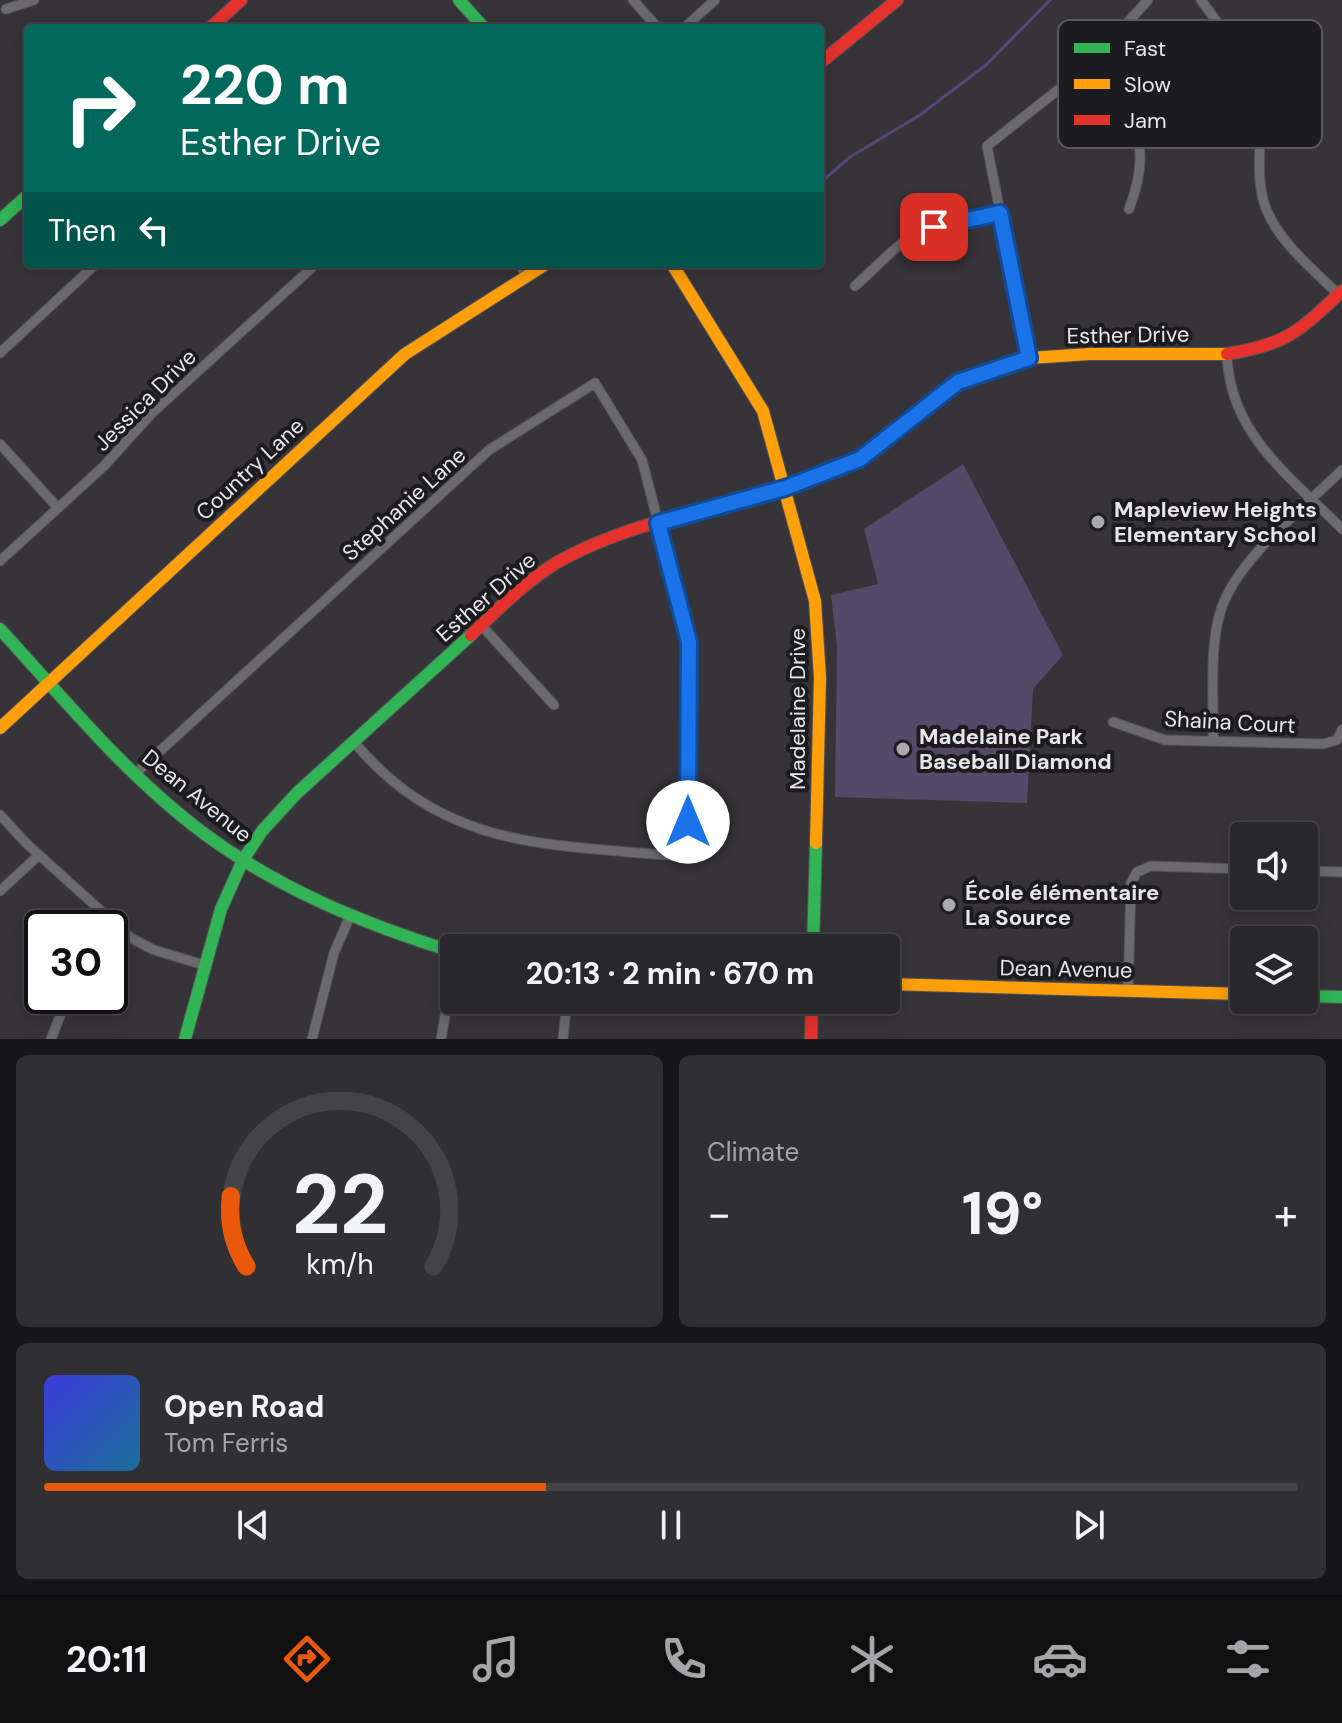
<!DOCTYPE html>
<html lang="en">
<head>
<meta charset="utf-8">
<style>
  body { margin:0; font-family:"DM Sans",sans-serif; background:#302f32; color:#f1f3f6; height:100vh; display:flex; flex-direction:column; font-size:30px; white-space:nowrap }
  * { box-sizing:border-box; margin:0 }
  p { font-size:26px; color:#a5a5a8 }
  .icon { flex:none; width:44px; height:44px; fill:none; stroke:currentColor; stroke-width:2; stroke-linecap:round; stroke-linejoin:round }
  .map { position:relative; height:1039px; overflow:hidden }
  .side { display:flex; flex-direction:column; gap:16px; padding:16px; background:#161517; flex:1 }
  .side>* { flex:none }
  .banner { position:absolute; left:24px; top:24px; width:800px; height:244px; border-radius:8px; box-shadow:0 4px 20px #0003,0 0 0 2px #444447; background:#00695c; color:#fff; overflow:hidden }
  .buttons { position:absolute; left:1230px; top:822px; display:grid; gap:16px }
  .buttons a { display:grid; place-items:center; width:88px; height:88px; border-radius:8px; background:#28272a; box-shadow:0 4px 20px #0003,0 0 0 2px #444447; font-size:40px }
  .speed { position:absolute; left:24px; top:910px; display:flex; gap:16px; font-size:40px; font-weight:700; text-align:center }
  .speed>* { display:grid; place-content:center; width:104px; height:104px; border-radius:50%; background:#28272a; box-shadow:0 4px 20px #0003,0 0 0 2px #444447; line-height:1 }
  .speed .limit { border:4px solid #111; border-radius:12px; background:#fff; color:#111 }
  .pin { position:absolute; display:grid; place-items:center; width:68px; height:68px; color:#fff; margin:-34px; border-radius:16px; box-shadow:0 4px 12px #0006 }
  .me { position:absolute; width:88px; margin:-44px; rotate:0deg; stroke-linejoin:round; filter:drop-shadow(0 0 6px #0008) }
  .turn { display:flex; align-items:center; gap:28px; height:168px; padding:0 24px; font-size:36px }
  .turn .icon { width:104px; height:104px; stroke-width:2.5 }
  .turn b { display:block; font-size:56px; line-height:68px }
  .then { display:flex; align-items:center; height:76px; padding:0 24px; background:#0003; gap:16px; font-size:30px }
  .big { font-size:60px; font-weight:700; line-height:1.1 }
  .side .tile { flex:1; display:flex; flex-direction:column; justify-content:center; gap:12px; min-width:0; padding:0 28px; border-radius:12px; background:#302f32 }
  .side .dial { align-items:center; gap:0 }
  .dial svg { height:208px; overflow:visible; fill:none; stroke:#444447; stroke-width:7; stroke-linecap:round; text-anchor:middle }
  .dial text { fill:#f1f3f6; stroke:none }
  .song { display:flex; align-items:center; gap:24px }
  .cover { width:96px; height:96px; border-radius:12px; background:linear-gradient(135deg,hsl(240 70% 55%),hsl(200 70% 35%)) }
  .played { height:8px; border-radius:4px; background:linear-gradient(90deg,#ea580c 40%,#444447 40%) }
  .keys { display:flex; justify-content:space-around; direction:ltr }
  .heat { display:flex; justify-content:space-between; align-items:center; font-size:44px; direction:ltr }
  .side .tiles { flex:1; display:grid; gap:16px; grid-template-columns:1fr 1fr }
  .tile:last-child { grid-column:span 2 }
  .trip { position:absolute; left:440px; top:934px; width:460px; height:80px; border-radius:8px; background:#28272a; box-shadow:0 4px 20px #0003,0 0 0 2px #444447; font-weight:700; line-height:80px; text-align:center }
  .tab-bar { display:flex; height:128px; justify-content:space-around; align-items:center; background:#101011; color:#a5a5a8 }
  .tab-bar .icon { width:56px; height:56px }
  .tab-bar .selected { color:#ea580c }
  .tab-bar b { font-size:36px; color:#f1f3f6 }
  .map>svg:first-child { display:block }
  .green { fill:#534968 }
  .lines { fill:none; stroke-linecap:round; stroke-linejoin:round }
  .stream { stroke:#59457a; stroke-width:3 }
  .street-casing { stroke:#525154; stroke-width:11 }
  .fast-casing { stroke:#525154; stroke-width:14 }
  .slow-casing { stroke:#525154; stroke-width:14 }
  .jam-casing { stroke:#525154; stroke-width:14 }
  .street { stroke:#6b6a6d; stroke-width:9 }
  .fast { stroke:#30b455; stroke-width:12 }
  .slow { stroke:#ff9f0a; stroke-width:12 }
  .jam { stroke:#e5322d; stroke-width:12 }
  .route-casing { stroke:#114b97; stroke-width:20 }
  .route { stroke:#1a73e8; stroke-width:14 }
  .poi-dot { fill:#a9a8ac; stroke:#1c1b1e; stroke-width:3 }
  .labels { text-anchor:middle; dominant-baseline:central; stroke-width:8; stroke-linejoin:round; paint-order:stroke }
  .street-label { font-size:22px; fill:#e7e6ea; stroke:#1c1b1e }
  .poi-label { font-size:22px; font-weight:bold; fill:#e7e6ea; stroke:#1c1b1e; text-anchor:start }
  .key { fill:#1c1b1e; stroke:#59585b; stroke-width:2 }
  .key-label { font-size:22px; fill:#e7e6ea }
</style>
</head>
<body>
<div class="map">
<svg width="1342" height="1039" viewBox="0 0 1342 1039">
  <rect width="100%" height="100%" fill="#363438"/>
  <path class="green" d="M963,464L1063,655L1033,689L1027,803L835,797L837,647L831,595L878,584L864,529Z"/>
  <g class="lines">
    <path class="stream" d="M820,183L850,157L920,115L986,65L1050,0"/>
    <defs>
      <path id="street" d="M633,0L658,28
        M1201,0C1226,35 1256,69 1260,113C1262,146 1254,180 1267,211C1281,244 1314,270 1339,295
        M6,9L34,0
        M684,28L715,0
        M1093,61C1131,116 1156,139 1129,209
        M520,264L526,276
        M855,286C873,271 888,252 908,239C934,221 970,219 1000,213
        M0,353L96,264
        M1227,354C1229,434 1290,476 1342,529
        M1029,358L987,146L1087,67L1148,0
        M0,444L58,508
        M0,561L104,466L152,413L316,264
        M481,625L554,705
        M1113,722L1165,740L1323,744L1337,740L1342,730
        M1213,741C1214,701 1209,650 1220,613C1235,560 1303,509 1342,470
        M136,773L489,450L595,383L642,460L686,630L689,652L688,837C686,851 677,856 664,855C540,844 441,846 354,742
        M0,815L27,844L131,938L154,950L204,965
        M1304,871L1342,872
        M0,891L39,855
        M110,942L121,929
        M1128,991L1131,883L1137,872L1151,866L1244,869
        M51,1039L68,996
        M312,1039L334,953L350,916
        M441,1039L454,964
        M563,1039L567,1000"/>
      <path id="fast" d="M459,0L484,28
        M0,220L28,195
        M0,629C64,699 126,775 202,832C278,889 364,924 454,952
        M813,948L816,843
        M1304,996L1342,997
        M185,1039L221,909L243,860L262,831L297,793L471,635"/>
      <path id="slow" d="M672,264L763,411L815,601L820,678L816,843
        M809,479L860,459L958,382L1029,358L1090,354H1227
        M0,728L405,354L546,264
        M886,984L1244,994"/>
      <path id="jam" d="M210,28L241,0
        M820,63L897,0
        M1227,354C1288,344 1298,332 1342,291
        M471,635C497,610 525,582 556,563C624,524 710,509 785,488L809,479
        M811,1039L812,1000"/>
    </defs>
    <use href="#street" class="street-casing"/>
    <use href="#fast" class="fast-casing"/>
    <use href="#slow" class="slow-casing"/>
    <use href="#jam" class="jam-casing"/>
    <use href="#street" class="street"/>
    <use href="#fast" class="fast"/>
    <use href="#slow" class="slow"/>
    <use href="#jam" class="jam"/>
  </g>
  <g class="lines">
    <defs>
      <path id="route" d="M688,822L689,642L658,523L785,488L860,459L958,382L1029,358L1000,213L934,227"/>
    </defs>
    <use href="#route" class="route-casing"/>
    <use href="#route" class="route"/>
  </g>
  <g class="poi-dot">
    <circle cx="1098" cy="522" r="8"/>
    <circle cx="903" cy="749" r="8"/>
    <circle cx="949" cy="905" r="8"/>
  </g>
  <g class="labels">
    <g class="street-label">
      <text transform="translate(1128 335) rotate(-1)">Esther Drive</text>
      <text transform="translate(145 400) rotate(-45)">Jessica Drive</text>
      <text transform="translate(250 469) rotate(-43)">Country Lane</text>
      <text transform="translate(404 504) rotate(-42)">Stephanie Lane</text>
      <text transform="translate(486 597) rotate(-41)">Esther Drive</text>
      <text transform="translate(797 709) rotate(-90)">Madelaine Drive</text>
      <text transform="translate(1230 722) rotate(3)">Shaina Court</text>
      <text transform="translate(197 796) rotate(39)">Dean Avenue</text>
      <text transform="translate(1066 969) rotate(1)">Dean Avenue</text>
    </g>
    <g class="poi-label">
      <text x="1114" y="509">Mapleview Heights<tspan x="1114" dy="25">Elementary School</tspan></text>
      <text x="919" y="736">Madelaine Park<tspan x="919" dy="25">Baseball Diamond</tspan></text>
      <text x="965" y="892">École élémentaire<tspan x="965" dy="25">La Source</tspan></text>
    </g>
  </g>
  <rect x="1058" y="20" width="264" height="128" rx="12" class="key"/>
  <rect x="1074" y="43" width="36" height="10" fill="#30b455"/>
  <rect x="1074" y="79" width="36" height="10" fill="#ff9f0a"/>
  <rect x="1074" y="115" width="36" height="10" fill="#e5322d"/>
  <g class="key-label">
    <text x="1124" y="56">Fast</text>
    <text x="1124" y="92">Slow</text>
    <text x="1124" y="128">Jam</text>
  </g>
</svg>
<div class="buttons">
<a><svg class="icon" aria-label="sound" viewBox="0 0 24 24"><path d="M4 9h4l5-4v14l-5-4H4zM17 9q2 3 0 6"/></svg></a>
<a><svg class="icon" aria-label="layers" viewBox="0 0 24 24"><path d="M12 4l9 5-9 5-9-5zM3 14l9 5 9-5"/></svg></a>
</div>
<div class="speed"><div class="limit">30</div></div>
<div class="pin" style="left:934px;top:227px;background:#d93025"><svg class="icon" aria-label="arrive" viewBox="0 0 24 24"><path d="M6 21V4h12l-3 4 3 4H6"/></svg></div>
<svg class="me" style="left:688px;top:822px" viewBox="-20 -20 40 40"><circle r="19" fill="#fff"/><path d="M0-13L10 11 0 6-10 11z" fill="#1a73e8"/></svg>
<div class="trip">20:13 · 2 min · 670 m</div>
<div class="banner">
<div class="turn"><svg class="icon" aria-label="right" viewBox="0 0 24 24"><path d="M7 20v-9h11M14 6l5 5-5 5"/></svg><div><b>220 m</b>Esther Drive</div></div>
<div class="then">Then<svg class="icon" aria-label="left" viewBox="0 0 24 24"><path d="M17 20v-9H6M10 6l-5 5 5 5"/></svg></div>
</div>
</div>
<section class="side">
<div class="tiles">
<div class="tile dial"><svg viewBox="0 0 100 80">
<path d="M14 69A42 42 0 1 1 86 69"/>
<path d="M14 69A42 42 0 0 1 8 42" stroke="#ea580c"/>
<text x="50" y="56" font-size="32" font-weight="700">22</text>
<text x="50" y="72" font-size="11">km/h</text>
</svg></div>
<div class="tile"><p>Climate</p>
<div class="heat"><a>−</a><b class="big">19°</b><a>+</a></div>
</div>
<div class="tile">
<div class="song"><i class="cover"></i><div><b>Open Road</b><p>Tom Ferris</p></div></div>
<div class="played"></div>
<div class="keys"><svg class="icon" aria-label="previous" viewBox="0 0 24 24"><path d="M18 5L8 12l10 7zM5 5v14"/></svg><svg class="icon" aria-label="pause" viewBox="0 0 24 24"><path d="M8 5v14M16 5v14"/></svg><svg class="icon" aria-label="next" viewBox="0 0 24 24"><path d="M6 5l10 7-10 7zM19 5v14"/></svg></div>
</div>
</div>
</section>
<nav class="tab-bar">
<b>20:11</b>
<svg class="icon selected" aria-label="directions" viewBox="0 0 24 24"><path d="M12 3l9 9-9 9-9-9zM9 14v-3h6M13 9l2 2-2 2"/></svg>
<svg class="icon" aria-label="music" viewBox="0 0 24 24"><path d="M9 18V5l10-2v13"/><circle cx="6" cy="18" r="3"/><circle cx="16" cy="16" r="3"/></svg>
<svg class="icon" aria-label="phone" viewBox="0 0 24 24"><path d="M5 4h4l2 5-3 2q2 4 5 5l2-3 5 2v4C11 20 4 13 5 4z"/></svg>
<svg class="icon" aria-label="climate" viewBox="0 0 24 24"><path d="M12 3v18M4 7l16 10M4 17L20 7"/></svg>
<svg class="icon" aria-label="car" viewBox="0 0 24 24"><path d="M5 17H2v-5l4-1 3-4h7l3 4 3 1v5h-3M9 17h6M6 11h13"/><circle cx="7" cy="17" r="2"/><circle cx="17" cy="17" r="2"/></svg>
<svg class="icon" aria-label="filters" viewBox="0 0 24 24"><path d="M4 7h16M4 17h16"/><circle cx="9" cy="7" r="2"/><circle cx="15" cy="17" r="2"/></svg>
</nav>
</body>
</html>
